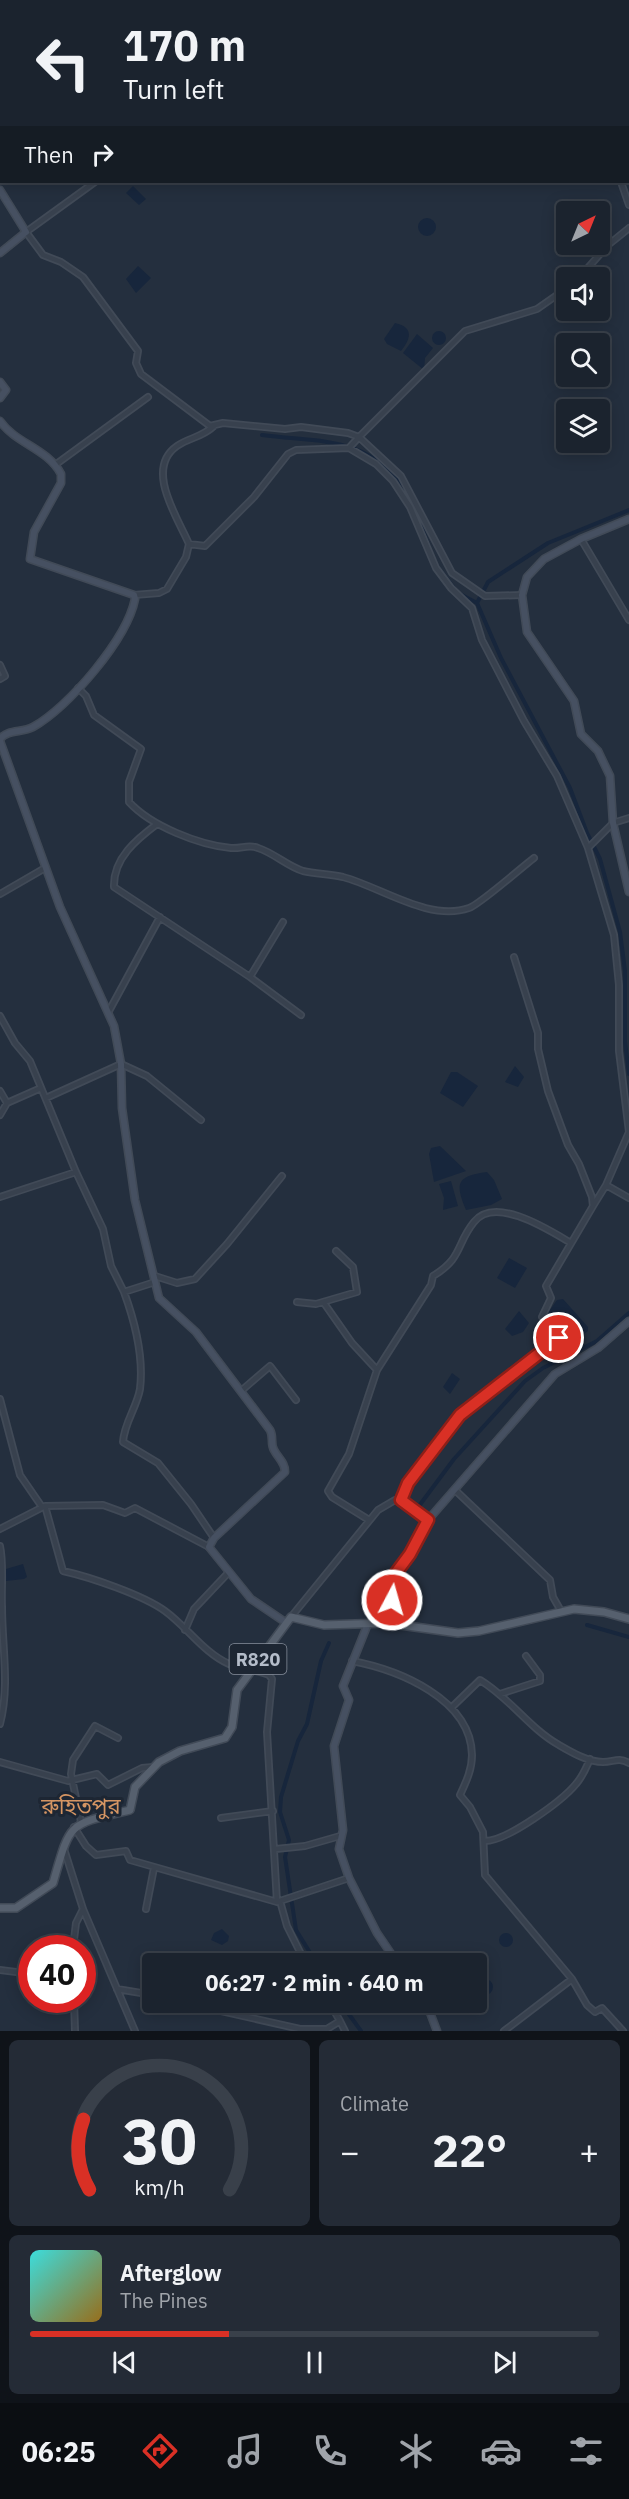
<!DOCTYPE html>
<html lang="en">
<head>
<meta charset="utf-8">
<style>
  body { margin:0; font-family:"IBM Plex Sans","Noto Sans Bengali",sans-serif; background:#242b36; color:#f1f3f6; height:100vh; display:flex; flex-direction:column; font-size:22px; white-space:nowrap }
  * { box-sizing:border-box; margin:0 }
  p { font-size:20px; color:#a0a4aa }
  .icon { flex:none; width:33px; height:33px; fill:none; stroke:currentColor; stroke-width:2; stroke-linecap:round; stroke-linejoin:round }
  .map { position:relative; height:2031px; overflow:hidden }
  .sheet { display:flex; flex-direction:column; gap:9px; padding:9px; background:#0f1319; flex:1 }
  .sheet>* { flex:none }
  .top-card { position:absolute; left:0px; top:0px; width:630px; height:183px; box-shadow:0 3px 15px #0003,0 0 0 2px #39404a; background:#1b232e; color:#f1f3f6; overflow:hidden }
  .needle { width:39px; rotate:43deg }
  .fabs { position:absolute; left:556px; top:201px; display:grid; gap:12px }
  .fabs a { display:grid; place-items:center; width:54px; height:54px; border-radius:6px; background:#1b232e; box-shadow:0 3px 15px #0003,0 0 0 2px #39404a; font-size:30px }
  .speed { position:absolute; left:18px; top:1935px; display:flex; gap:12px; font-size:30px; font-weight:700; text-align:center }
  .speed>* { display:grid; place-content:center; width:78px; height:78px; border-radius:50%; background:#1b232e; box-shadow:0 3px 15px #0003,0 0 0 2px #39404a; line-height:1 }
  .speed .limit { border:9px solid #d22; background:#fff; color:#111 }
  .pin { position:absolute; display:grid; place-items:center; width:51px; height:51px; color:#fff; margin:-26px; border:3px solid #fff; border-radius:50%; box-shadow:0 2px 6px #0007 }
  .me { position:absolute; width:66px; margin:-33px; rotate:6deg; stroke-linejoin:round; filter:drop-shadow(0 0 4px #0008) }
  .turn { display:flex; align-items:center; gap:21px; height:126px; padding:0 24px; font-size:27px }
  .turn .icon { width:78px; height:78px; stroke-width:2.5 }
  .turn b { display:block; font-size:42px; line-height:51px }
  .then { display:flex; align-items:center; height:57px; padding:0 24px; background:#0003; gap:12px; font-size:22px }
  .big { font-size:45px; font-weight:700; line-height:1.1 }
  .sheet .widget { flex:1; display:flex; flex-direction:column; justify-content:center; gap:9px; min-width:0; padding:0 21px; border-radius:9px; background:#242b36 }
  .sheet .dial { align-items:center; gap:0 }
  .dial svg { height:156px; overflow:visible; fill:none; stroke:#39404a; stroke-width:7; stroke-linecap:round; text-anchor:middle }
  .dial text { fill:#f1f3f6; stroke:none }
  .song { display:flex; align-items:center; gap:18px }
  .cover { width:72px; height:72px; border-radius:9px; background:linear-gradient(135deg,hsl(180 70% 55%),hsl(40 70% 35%)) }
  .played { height:6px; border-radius:3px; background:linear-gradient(90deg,#d93025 35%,#39404a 35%) }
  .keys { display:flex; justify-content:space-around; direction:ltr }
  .heat { display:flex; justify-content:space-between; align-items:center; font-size:33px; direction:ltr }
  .sheet .tiles { flex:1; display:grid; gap:9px; grid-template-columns:1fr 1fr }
  .widget:last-child { grid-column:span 2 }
  .trip { position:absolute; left:142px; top:1953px; width:345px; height:60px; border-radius:6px; background:#1b232e; box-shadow:0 3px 15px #0003,0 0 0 2px #39404a; font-weight:700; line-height:60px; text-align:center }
  .tabs { display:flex; height:96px; justify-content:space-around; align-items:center; background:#0b0e12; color:#a0a4aa }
  .tabs .icon { width:42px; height:42px }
  .tabs .on { color:#d93025 }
  .tabs b { font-size:27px; color:#f1f3f6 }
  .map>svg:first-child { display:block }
  .water { fill:#17263c }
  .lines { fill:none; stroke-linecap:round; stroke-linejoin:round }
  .canal { stroke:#17263c; stroke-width:4 }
  .street-casing { stroke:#414a57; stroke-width:8 }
  .secondary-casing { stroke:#414a57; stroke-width:9 }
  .primary-casing { stroke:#414a57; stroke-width:10 }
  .street { stroke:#38414e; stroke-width:4.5 }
  .secondary { stroke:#465061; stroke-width:6 }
  .primary { stroke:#56606e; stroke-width:7 }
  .route-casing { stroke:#8d1f18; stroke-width:15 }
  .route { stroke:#d93025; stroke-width:10 }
  .labels { text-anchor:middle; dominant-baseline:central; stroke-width:6; stroke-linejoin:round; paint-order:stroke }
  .shield { fill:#1d2633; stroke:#878f9c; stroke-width:1.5 }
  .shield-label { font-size:18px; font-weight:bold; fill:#b4bcc9 }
  .quarter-label { font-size:22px; fill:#d59563; stroke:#1d2633 }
</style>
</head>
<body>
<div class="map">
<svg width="629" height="2031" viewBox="0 0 629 2031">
  <rect width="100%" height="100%" fill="#242f3e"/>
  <path class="water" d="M133,186L146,199L139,205L126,193Z
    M418 227a9 9 0 1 1 18 0a9 9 0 1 1-18 0Z
    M138,266L151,278L136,293L126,279Z
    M395,323C414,327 411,339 401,351L387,344L384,339Z
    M432 338a7 7 0 1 1 14 0a7 7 0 1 1-14 0Z
    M417,334L433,348L425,358L424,370L403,353Z
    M515,1066L524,1077L518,1087L505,1082Z
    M451,1072H457L478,1086L463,1107L440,1093Z
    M440,1146L466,1171L434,1182L429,1154L431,1148Z
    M487,1172L494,1180L502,1199L491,1205L466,1210C455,1184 456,1176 487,1172Z
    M451,1181L458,1206L443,1210L444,1198L439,1184Z
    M509,1258L527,1268L515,1288L497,1278Z
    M563,1299L588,1327V1331L570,1344L564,1343L545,1317L557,1300Z
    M519,1311L529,1323L523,1332L512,1336L505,1329Z
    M452,1373L460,1379L450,1394L443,1387Z
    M23,1564L27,1577L24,1579L6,1581V1569Z
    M222,1929L229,1936L228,1941L222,1945L211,1940L214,1933Z
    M499 1940a7 7 0 1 1 14 0a7 7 0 1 1-14 0Z
    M477 1987a8 8 0 1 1 16 0a8 8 0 1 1-16 0Z"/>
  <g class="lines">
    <path class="canal" d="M585,0V2
      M628,160L629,161
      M262,435C322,443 365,435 406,489
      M413,503L429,547
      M436,565L458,593L477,603L501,658L570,788L587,833L600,859L620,932L625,971V1042L629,1074
      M477,603L488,582L548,543L629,510
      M416,1510L454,1459L525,1381L543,1368L597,1341L629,1313
      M587,1625L629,1637
      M317,1964L296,1930L285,1857L289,1840L280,1812L281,1797L298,1741L307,1724L321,1661L329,1643
      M340,2002L361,2031"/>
    <defs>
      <path id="street" d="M555,0V2
        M95,182L26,232L43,255L61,262L83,277L138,351L136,363L141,374L210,426L223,423L285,429L301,427L348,433L359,437L465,331L537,309L567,288
        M621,182L629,205
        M579,278L608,245L629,228
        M349,448L359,437L401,476L452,573L485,596L522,595
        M55,465L148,397
        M581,539L629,620
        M189,544C178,518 144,469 177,446C190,437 201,438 214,426
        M134,595L159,593L167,589L186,557L189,544L205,546L254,497L288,454L296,450L349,448L376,464L393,481L410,507L436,568L451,588L472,608L482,640L524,721L557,776L588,848
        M0,665L5,676L0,679
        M78,688L86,696L94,715L141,749L129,782V802C151,826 199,845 231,848C241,849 249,844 258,848C274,853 287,866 303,871C316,874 330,874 343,877C381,887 429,922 469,908C479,905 522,867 534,858
        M157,824C137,839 113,858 114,887L250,977L301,1015
        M0,894L45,868
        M250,977L283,922
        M109,1011L160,917
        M0,1016L15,1043L30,1061L76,1172L103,1229L111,1266L124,1292L155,1282
        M0,1091L7,1103L41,1088
        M46,1098L121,1064L147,1076L201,1120
        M0,1115L7,1103
        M606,1185L629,1198
        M0,1197L76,1172
        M593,1206L606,1185L629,1132L619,1051V985L614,935L588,848L613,823L629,818
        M155,1276L177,1283L195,1279L227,1244L282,1176
        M124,1292C135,1322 144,1356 140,1389C137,1407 124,1423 123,1442L158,1463L191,1504L214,1538
        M297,1302L316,1304L357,1292L353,1267L336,1251
        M324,1303L352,1343L377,1370
        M241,1391L270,1366L296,1400
        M0,1399L20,1475L42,1507
        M455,1490L550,1580L553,1597L561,1611
        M401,1500L408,1483L461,1415L559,1338L542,1317L551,1298L546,1286L593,1206L592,1197L579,1164L568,1145L548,1091L538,1049V1033L514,957
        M45,1506L63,1571C90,1577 143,1595 165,1611C187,1627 204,1653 229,1664C241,1669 256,1670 269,1675L272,1679L267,1732L277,1902
        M369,1520L332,1497L328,1491L349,1454L377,1370L431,1285L433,1276C463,1258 456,1244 474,1222C495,1195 549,1230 571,1243
        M0,1529L45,1506L103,1505L125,1513L135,1508L209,1547
        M0,1546C4,1565 1,1588 2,1607C2,1647 10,1685 0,1724
        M291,1617L378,1510L395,1500H401L428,1520
        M185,1630L194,1609L228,1573
        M352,1661C399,1670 471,1699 472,1755C472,1770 466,1782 460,1795L470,1807L483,1832L485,1875L572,1979
        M500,1694L540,1681V1675L526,1656
        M451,1708L480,1680C510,1698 529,1728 559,1745C571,1752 588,1762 603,1762C614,1762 618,1757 629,1763
        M0,1762L68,1781L97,1774L108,1785L142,1768L153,1767
        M221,1818L273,1811
        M81,1822L71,1774L73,1760L95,1726L118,1738
        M74,1827L86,1846L96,1855L126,1851L130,1860L277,1902L349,1878
        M485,1841C507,1841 562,1801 576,1784C583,1776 586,1768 590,1759
        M64,1849L83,1909L135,2031
        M276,1849L305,1846L340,1836
        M280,1901L287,1926L306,1964
        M146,1909L154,1868
        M73,1948L76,1923L83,1909
        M0,1970L32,1974
        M117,1989L153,1995
        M74,2000L75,2031
        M181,2002L300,2029H327L340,2021L345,2031
        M329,2002L340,2021
        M504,2031L572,1979L587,2005L595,2012L602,2008L623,2031"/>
      <path id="secondary" d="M604,0V2
        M0,13L2,16
        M628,70L629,71
        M0,140L2,139
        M0,190L26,232L0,253
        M0,382L6,390L0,398
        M0,421C16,444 47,448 61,474V483L34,532L30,559L134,595L135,599C127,639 69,707 33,727C22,733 8,729 0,739
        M629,519L581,539L544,559L527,577L522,595L527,632L574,701L581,734L598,751L610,776L613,823L629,892
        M0,741L60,907L114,1026L121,1064L122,1108L135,1200L159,1298L196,1332L270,1430C274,1437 270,1443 274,1450C278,1458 285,1462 285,1472L214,1538L209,1547L251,1599L285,1622
        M386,1623L393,1595L387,1586L415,1546L428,1520L555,1374L598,1348L629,1321
        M367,1626L343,1686L349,1700L334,1746L343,1830L339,1849L349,1878L377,1933L398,1964
        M426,2002L437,2031"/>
      <path id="primary" d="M0,1908H16L53,1883C71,1821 67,1825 130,1810L135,1787L159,1762L180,1751L225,1738L232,1727L237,1690L291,1617L324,1625L386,1623L458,1633L479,1631L574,1609L604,1612L629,1619"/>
    </defs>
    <use href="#street" class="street-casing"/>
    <use href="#secondary" class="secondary-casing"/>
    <use href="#primary" class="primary-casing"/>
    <use href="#street" class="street"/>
    <use href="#secondary" class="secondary"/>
    <use href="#primary" class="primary"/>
  </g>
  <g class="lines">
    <defs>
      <path id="route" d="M392,1600L387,1586L390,1581L410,1554L428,1520L401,1500L408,1483L460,1415L559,1338"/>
    </defs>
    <use href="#route" class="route-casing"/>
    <use href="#route" class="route"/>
  </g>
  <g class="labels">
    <rect class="shield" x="229.5" y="1644" width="57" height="30" rx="4.5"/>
    <g class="shield-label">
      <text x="258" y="1659">R820</text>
    </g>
    <g class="quarter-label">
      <text x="81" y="1805">রুহিতপুর</text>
    </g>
  </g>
</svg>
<div class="fabs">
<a><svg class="needle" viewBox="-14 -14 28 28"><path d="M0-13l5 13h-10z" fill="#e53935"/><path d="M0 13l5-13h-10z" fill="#a0a4aa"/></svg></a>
<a><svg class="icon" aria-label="sound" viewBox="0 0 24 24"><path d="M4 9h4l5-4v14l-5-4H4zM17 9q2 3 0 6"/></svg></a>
<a><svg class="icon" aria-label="search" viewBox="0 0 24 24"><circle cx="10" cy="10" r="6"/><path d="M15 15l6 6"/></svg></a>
<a><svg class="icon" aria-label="layers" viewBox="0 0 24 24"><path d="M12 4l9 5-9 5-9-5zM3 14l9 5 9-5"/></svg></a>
</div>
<div class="speed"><div class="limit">40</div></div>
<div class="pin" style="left:559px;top:1338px;background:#d93025"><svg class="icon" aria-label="arrive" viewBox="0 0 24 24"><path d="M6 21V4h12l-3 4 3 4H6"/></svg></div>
<svg class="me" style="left:392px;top:1600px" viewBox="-20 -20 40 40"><circle r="17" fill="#d93025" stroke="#fff" stroke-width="3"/><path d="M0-11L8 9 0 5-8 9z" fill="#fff"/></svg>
<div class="trip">06:27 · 2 min · 640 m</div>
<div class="top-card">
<div class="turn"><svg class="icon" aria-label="left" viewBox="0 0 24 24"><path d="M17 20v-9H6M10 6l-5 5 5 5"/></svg><div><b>170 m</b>Turn left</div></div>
<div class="then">Then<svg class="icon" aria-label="right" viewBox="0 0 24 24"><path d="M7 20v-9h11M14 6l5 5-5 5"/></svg></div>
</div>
</div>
<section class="sheet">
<div class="tiles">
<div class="widget dial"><svg viewBox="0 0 100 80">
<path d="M14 69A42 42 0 1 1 86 69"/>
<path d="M14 69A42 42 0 0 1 11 33" stroke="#d93025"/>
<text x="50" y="56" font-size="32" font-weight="700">30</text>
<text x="50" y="72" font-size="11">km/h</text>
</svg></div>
<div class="widget"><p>Climate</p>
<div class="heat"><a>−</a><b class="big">22°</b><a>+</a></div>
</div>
<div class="widget">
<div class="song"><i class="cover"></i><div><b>Afterglow</b><p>The Pines</p></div></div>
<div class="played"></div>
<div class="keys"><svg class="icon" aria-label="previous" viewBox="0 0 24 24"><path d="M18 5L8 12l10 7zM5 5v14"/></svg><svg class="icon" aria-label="pause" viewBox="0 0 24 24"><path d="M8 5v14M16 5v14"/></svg><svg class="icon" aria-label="next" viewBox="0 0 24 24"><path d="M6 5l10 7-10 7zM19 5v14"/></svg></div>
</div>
</div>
</section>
<nav class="tabs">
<b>06:25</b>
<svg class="icon on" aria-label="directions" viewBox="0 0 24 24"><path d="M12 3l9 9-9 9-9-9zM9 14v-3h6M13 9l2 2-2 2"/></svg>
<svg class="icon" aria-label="music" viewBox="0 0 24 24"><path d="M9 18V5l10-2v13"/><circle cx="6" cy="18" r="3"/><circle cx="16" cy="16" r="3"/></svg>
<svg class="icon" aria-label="phone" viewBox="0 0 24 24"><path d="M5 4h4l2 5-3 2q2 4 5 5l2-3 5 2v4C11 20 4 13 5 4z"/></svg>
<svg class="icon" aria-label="climate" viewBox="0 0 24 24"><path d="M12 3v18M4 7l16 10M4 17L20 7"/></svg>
<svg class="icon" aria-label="car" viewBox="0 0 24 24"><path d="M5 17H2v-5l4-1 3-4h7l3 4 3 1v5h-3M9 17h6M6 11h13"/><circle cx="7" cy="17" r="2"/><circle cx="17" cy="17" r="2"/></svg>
<svg class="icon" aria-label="filters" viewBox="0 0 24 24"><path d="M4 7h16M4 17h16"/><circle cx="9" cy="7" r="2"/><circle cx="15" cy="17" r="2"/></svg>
</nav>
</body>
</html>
